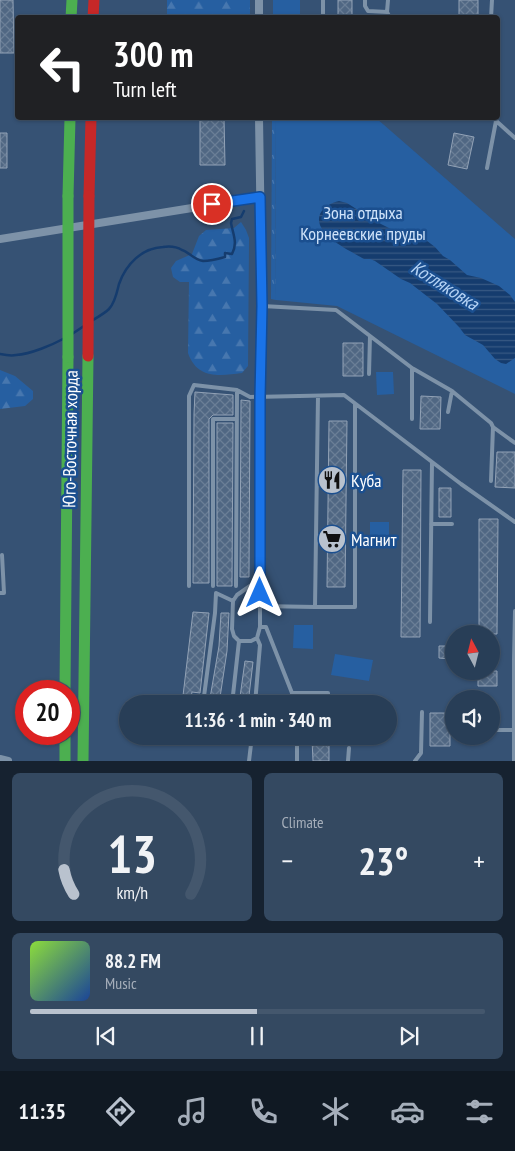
<!DOCTYPE html>
<html lang="en">
<head>
<meta charset="utf-8">
<style>
  body { margin:0; font-family:"PT Sans Narrow",sans-serif; background:#344961; color:#f1f3f6; height:100vh; display:flex; flex-direction:column; font-size:19px; white-space:nowrap }
  * { box-sizing:border-box; margin:0 }
  p { font-size:16px; color:#a5aeba }
  .icon { flex:none; width:28px; height:28px; fill:none; stroke:currentColor; stroke-width:2; stroke-linecap:round; stroke-linejoin:round }
  .map { position:relative; height:761px; overflow:hidden }
  .panel { display:flex; flex-direction:column; gap:12px; padding:12px; background:#162230; flex:1 }
  .panel>* { flex:none }
  .banner { position:absolute; left:15px; top:15px; width:485px; height:105px; border-radius:5px; box-shadow:0 1px 4px #0004,0 0 0 1px #44576d; background:#202124; color:#fff; overflow:hidden }
  .needle { width:32px; rotate:353deg }
  .controls { position:absolute; left:445px; top:625px; display:grid; gap:10px }
  .controls a { display:grid; place-items:center; width:55px; height:55px; border-radius:50%; background:#283e57; box-shadow:0 1px 4px #0004,0 0 0 1px #44576d; font-size:25px }
  .speed { position:absolute; left:15px; top:680px; display:flex; gap:10px; font-size:25px; font-weight:700; text-align:center }
  .speed>* { display:grid; place-content:center; width:65px; height:65px; border-radius:50%; background:#283e57; box-shadow:0 1px 4px #0004,0 0 0 1px #44576d; line-height:1 }
  .speed .limit { border:8px solid #d22; background:#fff; color:#111 }
  .pin { position:absolute; display:grid; place-items:center; width:42px; height:42px; color:#fff; margin:-21px; border:2px solid #fff; border-radius:50%; box-shadow:0 1px 5px #0007 }
  .me { position:absolute; width:55px; margin:-28px; rotate:0deg; stroke-linejoin:round; filter:drop-shadow(0 0 4px #0008) }
  .turn { display:flex; align-items:center; gap:18px; height:105px; padding:0 15px; font-size:22px }
  .turn .icon { width:65px; height:65px; stroke-width:2.5 }
  .turn b { display:block; font-size:35px; line-height:42px }
  .big { font-size:38px; font-weight:600; line-height:1.1 }
  .panel .card { flex:1; display:flex; flex-direction:column; justify-content:center; gap:8px; min-width:0; padding:0 18px; border-radius:8px; background:#344961 }
  .panel .dial { align-items:center; gap:0 }
  .dial svg { height:130px; overflow:visible; fill:none; stroke:#44576d; stroke-width:7; stroke-linecap:round; text-anchor:middle }
  .dial text { fill:#f1f3f6; stroke:none }
  .song { display:flex; align-items:center; gap:15px }
  .cover { width:60px; height:60px; border-radius:8px; background:linear-gradient(135deg,hsl(90 70% 55%),hsl(220 70% 35%)) }
  .played { height:5px; border-radius:2px; background:linear-gradient(90deg,#b9c2ce 50%,#44576d 50%) }
  .keys { display:flex; justify-content:space-around; direction:ltr }
  .heat { display:flex; justify-content:space-between; align-items:center; font-size:28px; direction:ltr }
  .panel .tiles { flex:1; display:grid; gap:12px; grid-template-columns:1fr 1fr }
  .card:last-child { grid-column:span 2 }
  .trip { position:absolute; left:119px; top:695px; width:278px; height:50px; border-radius:25px; background:#283e57; box-shadow:0 1px 4px #0004,0 0 0 1px #44576d; font-weight:600; line-height:50px; text-align:center }
  .tab-bar { display:flex; height:80px; justify-content:space-around; align-items:center; background:#101923; color:#a5aeba }
  .tab-bar .icon { width:35px; height:35px }
  .tab-bar .active { color:#b9c2ce }
  .tab-bar b { font-size:22px; color:#f1f3f6 }
  .map>svg:first-child { display:block }
  .grass { fill:url(#grass-tufts) }
  .forest { fill:url(#forest-firs) }
  .green { fill:#265fa1 }
  .water { fill:url(#water-rules) }
  .lines { fill:none; stroke-linecap:round; stroke-linejoin:round }
  .stream { stroke:#153c6e; stroke-width:2.5 }
  .building { fill:url(#building-cross-hatch); stroke:#92a2b6 }
  .lane { stroke:#7d92a8; stroke-width:4 }
  .street { stroke:#7d92a8; stroke-width:8 }
  .fast { stroke:#4caf50; stroke-width:11 }
  .jam { stroke:#c62828; stroke-width:11 }
  .fast-bridge { stroke:#4caf50; stroke-width:11 }
  .jam-bridge { stroke:#c62828; stroke-width:11 }
  .route-casing { stroke:#114b97; stroke-width:12 }
  .route { stroke:#1a73e8; stroke-width:9 }
  .labels { text-anchor:middle; dominant-baseline:central; stroke-width:5; stroke-linejoin:round; paint-order:stroke }
  .park-label { font-size:18px; fill:#cfe3fa; stroke:#1b4f8f }
  .street-label { font-size:18px; fill:#fff; stroke:#1b4f8f }
  .poi-label { font-size:18px; fill:#fff; stroke:#1b4f8f; text-anchor:start }
  .water-label { font-size:19px; font-style:italic; fill:#b5d3f5; stroke:#1b4f8f }
</style>
</head>
<body>
<div class="map">
<svg width="515" height="761" viewBox="0 0 515 761">
  <defs>
    <pattern id="grass-tufts" width="24" height="20" patternUnits="userSpaceOnUse" patternTransform="scale(1.25)"><rect width="24" height="20" fill="#265fa1"/><path d="M3 7l-1-3M5 7V3M7 7l1-3M15 17l-1-3M17 17v-4M19 17l1-3" fill="none" stroke="#4777af"/></pattern>
    <pattern id="forest-firs" width="22" height="20" patternUnits="userSpaceOnUse" patternTransform="scale(1.25)"><rect width="22" height="20" fill="#265fa1"/><path d="M5 1l3.5 6h-7zM16 11l3.5 6h-7z" fill="#4777af"/></pattern>
    <pattern id="water-rules" width="6" height="5" patternUnits="userSpaceOnUse" patternTransform="scale(1.25)"><rect width="6" height="5" fill="#153c6e"/><path d="M0 2.5h6" fill="none" stroke="#385984"/></pattern>
    <pattern id="building-cross-hatch" width="8" height="8" patternUnits="userSpaceOnUse" patternTransform="scale(1.25)"><rect width="8" height="8" fill="#506783"/><path d="M0 0l8 8M0 8l8-8" fill="none" stroke="#6a7e96"/></pattern>
  </defs>
  <rect width="100%" height="100%" fill="#365274"/>
  <path class="grass" d="M272,118H275L276,300L271,299Z"/>
  <path class="forest" d="M167,0H250V17H167Z
    M241,222L246,230L249,238L248,366L242,373C219,376 197,379 188,353L189,282H180L173,277L171,268L176,261L192,254L199,236L206,230L234,228Z
    M0,370L15,376L33,391V399L25,406L0,409Z"/>
  <path class="green" d="M273,0H300V17H273Z
    M275,118H376L515,239V394L337,306L276,300Z
    M376,372H393L394,394L377,395Z
    M370,522H389V546H370Z
    M294,625H313V649L293,648Z
    M335,654L373,660L369,681L331,675Z"/>
  <path class="water" d="M339,201L347,203L375,221L393,230L397,231H407L418,234L435,247L443,256L450,260L467,275L481,278L499,286L510,295L515,302V358L506,364L501,363L495,359L483,345L465,335L459,327L437,304L410,283L401,279L375,261L370,259H364C351,251 312,234 320,214C324,206 331,203 339,201Z"/>
  <g class="lines">
    <path class="stream" d="M93,320C98,317 105,313 109,309C115,303 117,292 119,284C126,264 142,248 163,247C169,246 177,247 182,250C189,252 194,260 203,261C209,261 218,259 225,257V253L232,254C238,243 233,234 231,223L232,219L241,217L244,211
      M72,334L84,326
      M0,354C5,355 11,356 16,355C31,354 52,345 65,338"/>
  </g>
  <path class="building" d="M0,0H13L14,53H0Z
    M338,0H352V18H338Z
    M459,0H478V18H459Z
    M200,118H224L225,165H200Z
    M0,133H7V168H0Z
    M454,133L474,137L467,169L448,165Z
    M343,343H363V376H343Z
    M195,392L233,395V415H213L209,419V583H193L194,414Z
    M421,396L441,397L440,429H420Z
    M241,400L250,401L249,577H240Z
    M329,421H347L345,587H327Z
    M217,423H233L232,586H217Z
    M497,452H515V488L495,487Z
    M403,470H421L420,637H401Z
    M439,488H451V517H439Z
    M479,519H498L497,634H479Z
    M193,612L209,613L200,693L192,692L190,704H182Z
    M221,613H229L227,651L219,704H209L219,646Z
    M439,646H450V659L439,658Z
    M245,661L253,662L248,704H239Z
    M478,671H497V686H478Z
    M430,713H450V746H430Z
    M312,739H329V761H313Z"/>
  <g class="lines">
    <path class="lane" d="M365,0V6L368,11L387,12
      M388,0L387,12L390,18
      M323,18V0
      M491,18L492,0
      M493,118L515,138
      M487,168L496,121
      M262,306L336,310L412,368L452,391L491,423L493,427L491,481
      M412,368V419
      M369,374L370,336
      M318,396L315,607H355V404
      M448,412L452,391
      M493,427L515,443
      M431,524H452
      M260,579V627L257,638L251,641H239L234,636L232,629L233,601L237,595Z
      M189,586V396L194,385L237,390L250,397L344,395L461,484L515,522
      M213,586V419H237
      M236,586L237,390
      M0,593H4L2,555
      M260,606L315,607
      M430,622L432,462
      M260,627H266L292,693L291,704
      M292,693H328V704
      M203,704L215,613L216,593L233,601
      M232,704L239,641
      M255,704L260,645L257,638
      M491,730H514
      M297,745V761
      M249,761L252,736
      M348,761L349,748
      M415,761L421,753L422,712
      M514,761V659L515,611"/>
    <path class="street" d="M259,18V0
      M259,118L262,306L260,397V579
      M0,239L260,197
      M0,759L8,761"/>
    <path class="fast" d="M71,18L72,0
      M68,196L70,118
      M65,691L68,357
      M65,734V761
      M83,761L88,356"/>
    <path class="jam" d="M93,18L94,0
      M89,196L91,118"/>
    <path class="fast-bridge" d="M68,196V357"/>
    <path class="jam-bridge" d="M88,356L89,196"/>
  </g>
  <g class="lines">
    <defs>
      <path id="route" d="M212,204L260,197L262,306L260,397V593"/>
    </defs>
    <use href="#route" class="route-casing"/>
    <use href="#route" class="route"/>
  </g>
  <defs>
    <symbol id="restaurant-disc" viewBox="-11 -11 22 22"><circle r="9.5" fill="#b9c2ce" stroke="#1b4f8f"/><path d="M-5-6h1v4h1v-4h1v4h1v-4h1v5L-1.5 .5V6h-2V.5L-5-1ZM5-6V6H3V1.5H1.5Q1.5-4 5-6Z" fill="#111"/></symbol>
    <symbol id="supermarket-disc" viewBox="-11 -11 22 22"><circle r="9.5" fill="#b9c2ce" stroke="#1b4f8f"/><path d="M-6-5.5h2.5l.6 2H6L4.5 2H-2.5L-4.4-4H-6ZM-1.5 3.2a1.3 1.3 0 1 0 .1 0ZM3 3.2a1.3 1.3 0 1 0 .1 0Z" fill="#111"/></symbol>
  </defs>
  <g fill-rule="evenodd">
    <use href="#restaurant-disc" x="316" y="464" width="32" height="32"/>
    <use href="#supermarket-disc" x="316" y="523" width="32" height="32"/>
  </g>
  <g class="labels">
    <g class="park-label">
      <text x="363" y="212">Зона отдыха<tspan x="363" dy="21">Корнеевские пруды</tspan></text>
    </g>
    <g class="street-label">
      <text transform="translate(70 439) rotate(-89)">Юго-Восточная хорда</text>
    </g>
    <g class="poi-label">
      <text x="351" y="480">Куба</text>
      <text x="351" y="539">Магнит</text>
    </g>
    <g class="water-label">
      <text transform="translate(445 285) rotate(32)">Котляковка</text>
    </g>
  </g>
</svg>
<div class="controls">
<a><svg class="needle" viewBox="-14 -14 28 28"><path d="M0-13l5 13h-10z" fill="#e53935"/><path d="M0 13l5-13h-10z" fill="#a5aeba"/></svg></a>
<a><svg class="icon" aria-label="sound" viewBox="0 0 24 24"><path d="M4 9h4l5-4v14l-5-4H4zM17 9q2 3 0 6"/></svg></a>
</div>
<div class="speed"><div class="limit">20</div></div>
<div class="pin" style="left:212px;top:204px;background:#d93025"><svg class="icon" aria-label="arrive" viewBox="0 0 24 24"><path d="M6 21V4h12l-3 4 3 4H6"/></svg></div>
<svg class="me" style="left:260px;top:593px" viewBox="-20 -20 40 40"><path d="M0-17L14 15 0 8-14 15z" fill="#1a73e8" stroke="#fff" stroke-width="4"/></svg>
<div class="trip">11:36 · 1 min · 340 m</div>
<div class="banner">
<div class="turn"><svg class="icon" aria-label="left" viewBox="0 0 24 24"><path d="M17 20v-9H6M10 6l-5 5 5 5"/></svg><div><b>300 m</b>Turn left</div></div>
</div>
</div>
<section class="panel">
<div class="tiles">
<div class="card dial"><svg viewBox="0 0 100 80">
<path d="M14 69A42 42 0 1 1 86 69"/>
<path d="M14 69A42 42 0 0 1 8 54" stroke="#b9c2ce"/>
<text x="50" y="56" font-size="32" font-weight="700">13</text>
<text x="50" y="72" font-size="11">km/h</text>
</svg></div>
<div class="card"><p>Climate</p>
<div class="heat"><a>−</a><b class="big">23°</b><a>+</a></div>
</div>
<div class="card">
<div class="song"><i class="cover"></i><div><b>88.2 FM</b><p>Music</p></div></div>
<div class="played"></div>
<div class="keys"><svg class="icon" aria-label="previous" viewBox="0 0 24 24"><path d="M18 5L8 12l10 7zM5 5v14"/></svg><svg class="icon" aria-label="pause" viewBox="0 0 24 24"><path d="M8 5v14M16 5v14"/></svg><svg class="icon" aria-label="next" viewBox="0 0 24 24"><path d="M6 5l10 7-10 7zM19 5v14"/></svg></div>
</div>
</div>
</section>
<nav class="tab-bar">
<b>11:35</b>
<svg class="icon active" aria-label="directions" viewBox="0 0 24 24"><path d="M12 3l9 9-9 9-9-9zM9 14v-3h6M13 9l2 2-2 2"/></svg>
<svg class="icon" aria-label="music" viewBox="0 0 24 24"><path d="M9 18V5l10-2v13"/><circle cx="6" cy="18" r="3"/><circle cx="16" cy="16" r="3"/></svg>
<svg class="icon" aria-label="phone" viewBox="0 0 24 24"><path d="M5 4h4l2 5-3 2q2 4 5 5l2-3 5 2v4C11 20 4 13 5 4z"/></svg>
<svg class="icon" aria-label="climate" viewBox="0 0 24 24"><path d="M12 3v18M4 7l16 10M4 17L20 7"/></svg>
<svg class="icon" aria-label="car" viewBox="0 0 24 24"><path d="M5 17H2v-5l4-1 3-4h7l3 4 3 1v5h-3M9 17h6M6 11h13"/><circle cx="7" cy="17" r="2"/><circle cx="17" cy="17" r="2"/></svg>
<svg class="icon" aria-label="filters" viewBox="0 0 24 24"><path d="M4 7h16M4 17h16"/><circle cx="9" cy="7" r="2"/><circle cx="15" cy="17" r="2"/></svg>
</nav>
</body>
</html>
